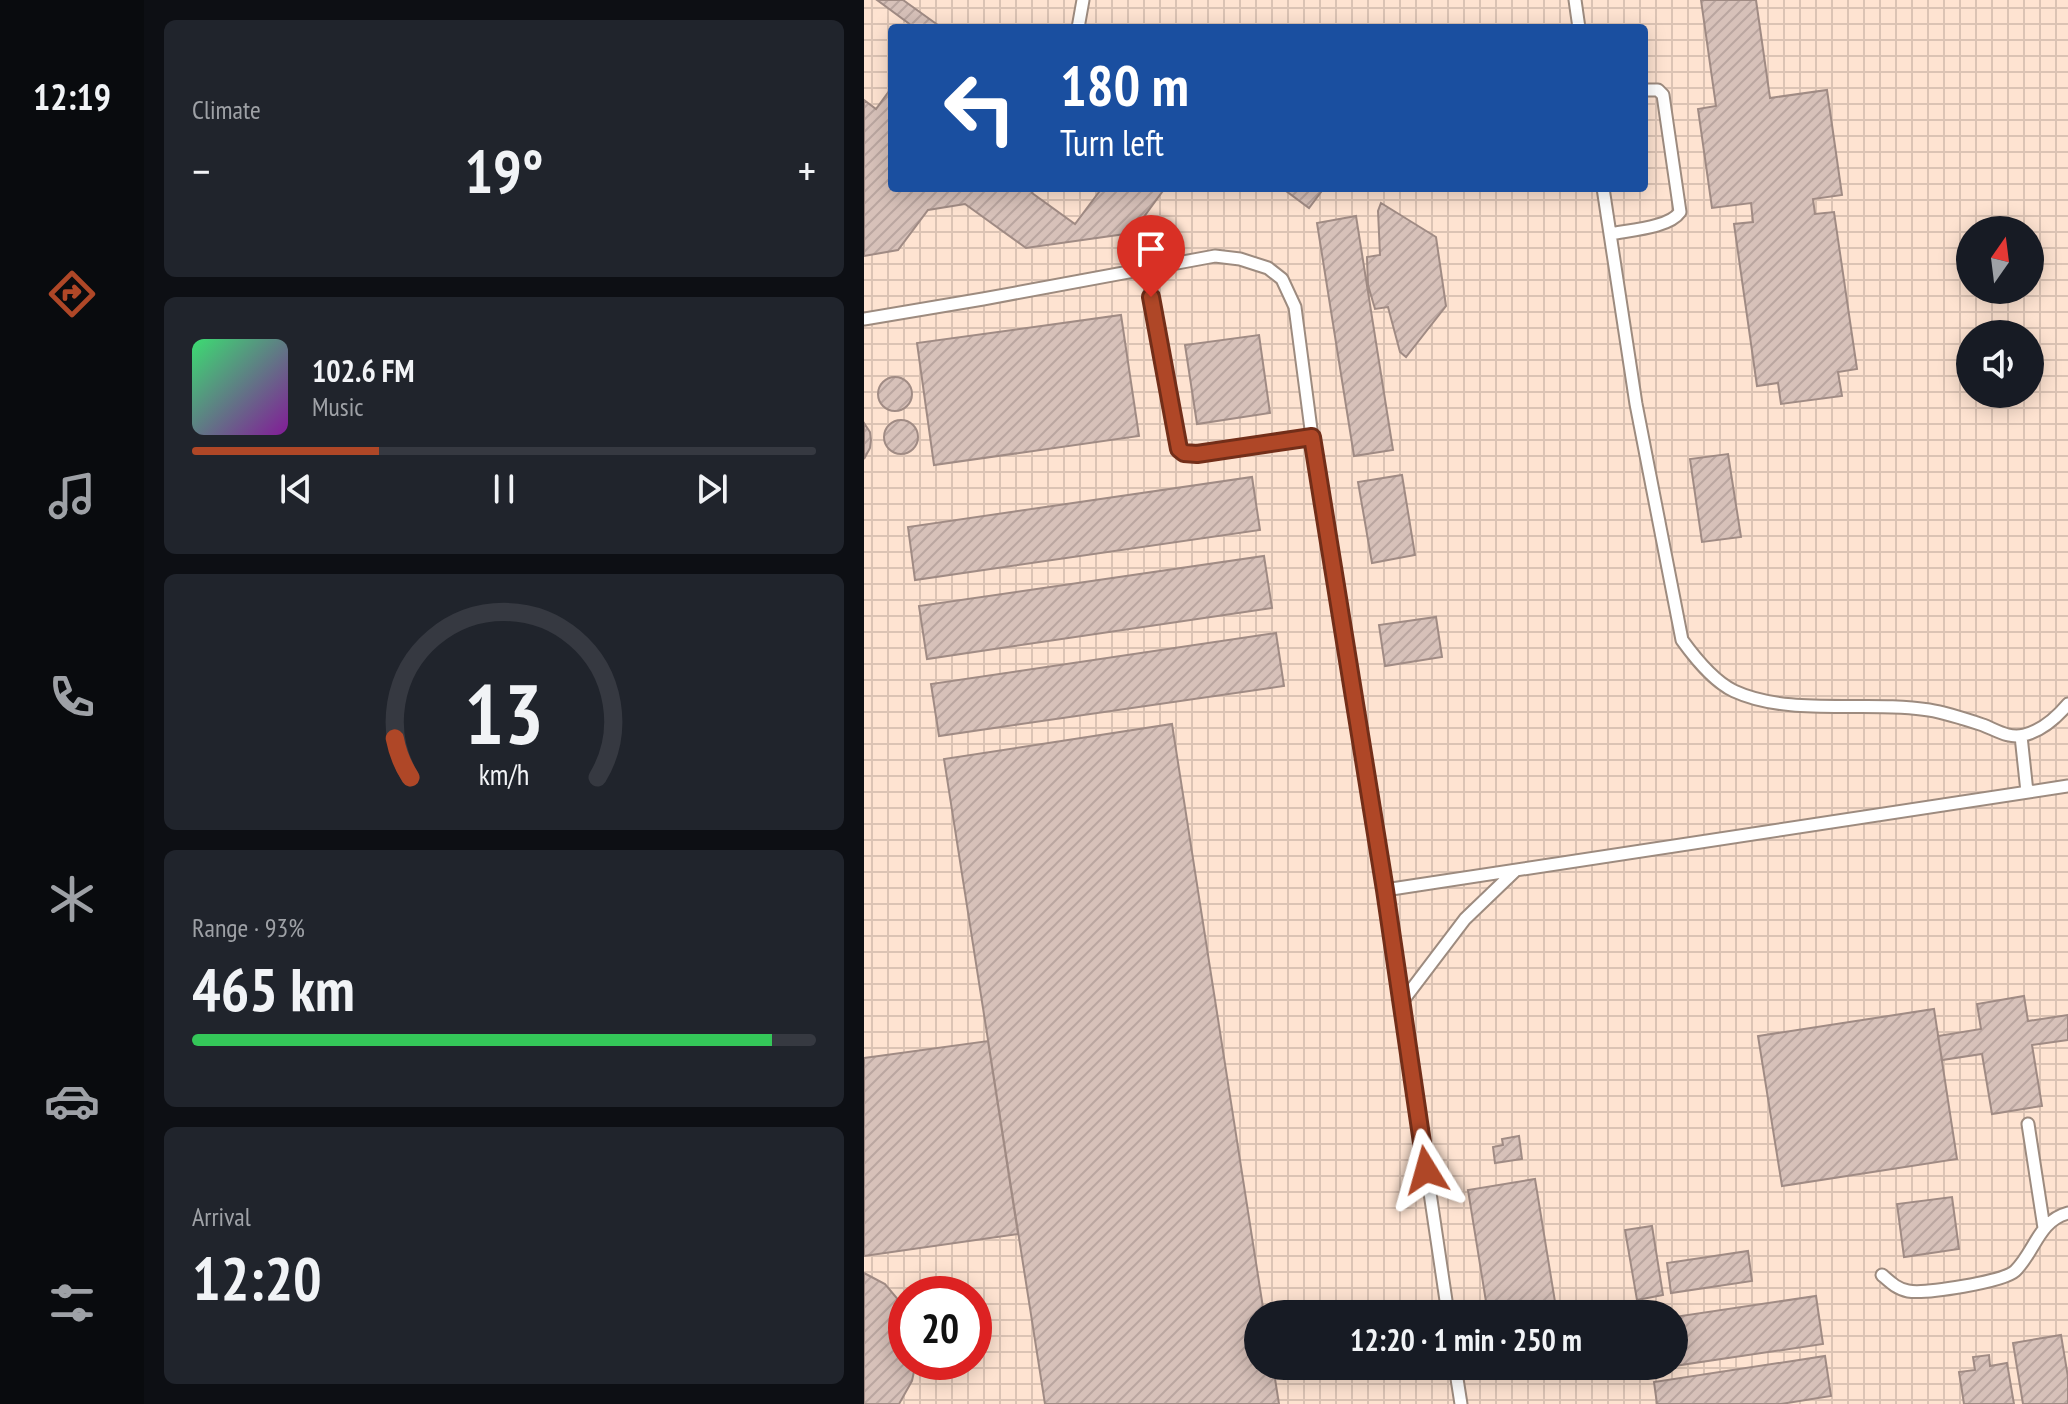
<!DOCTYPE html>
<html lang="en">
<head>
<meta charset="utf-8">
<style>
  body { margin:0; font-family:"PT Sans Narrow",sans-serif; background:#20242c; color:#f1f3f6; height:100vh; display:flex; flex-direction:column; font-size:30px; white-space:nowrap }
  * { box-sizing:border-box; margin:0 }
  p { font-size:26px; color:#9ea1a6 }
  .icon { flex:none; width:44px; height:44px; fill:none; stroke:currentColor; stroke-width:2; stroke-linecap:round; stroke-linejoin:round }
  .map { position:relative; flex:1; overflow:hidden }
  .details { display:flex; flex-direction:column; gap:20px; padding:20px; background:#0d0f14; width:720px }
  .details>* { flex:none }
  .banner { position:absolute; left:24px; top:24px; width:760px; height:168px; border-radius:8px; box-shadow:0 4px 20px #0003; background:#1a4fa0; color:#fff; overflow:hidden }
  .needle { width:52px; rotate:14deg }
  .tools { position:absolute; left:1092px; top:216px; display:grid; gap:16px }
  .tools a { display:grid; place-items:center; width:88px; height:88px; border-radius:50%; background:#171b24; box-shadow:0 4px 20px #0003; font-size:40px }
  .speed { position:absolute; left:24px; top:1276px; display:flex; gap:16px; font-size:40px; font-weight:700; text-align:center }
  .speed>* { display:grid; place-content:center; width:104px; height:104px; border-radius:50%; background:#171b24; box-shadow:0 4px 20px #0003; line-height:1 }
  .speed .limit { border:12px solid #d22; background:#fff; color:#111 }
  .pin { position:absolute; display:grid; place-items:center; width:68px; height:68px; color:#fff; margin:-82px -34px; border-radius:50% 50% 50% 0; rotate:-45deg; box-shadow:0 0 8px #0007 }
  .pin .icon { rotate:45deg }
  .me { position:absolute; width:88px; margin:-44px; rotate:352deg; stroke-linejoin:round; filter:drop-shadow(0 0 6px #0008) }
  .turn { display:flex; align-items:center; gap:28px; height:168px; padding:0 40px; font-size:36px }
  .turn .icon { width:104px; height:104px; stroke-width:2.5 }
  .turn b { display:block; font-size:56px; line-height:68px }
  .big { font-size:60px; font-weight:700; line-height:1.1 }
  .details .tile { flex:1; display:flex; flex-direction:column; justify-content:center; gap:12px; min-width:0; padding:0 28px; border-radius:12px; background:#20242c }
  .details .dial { align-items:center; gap:0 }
  .dial svg { height:208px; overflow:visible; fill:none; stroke:#363941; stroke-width:7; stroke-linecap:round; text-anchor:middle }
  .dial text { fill:#f1f3f6; stroke:none }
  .song { display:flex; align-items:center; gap:24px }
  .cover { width:96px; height:96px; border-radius:12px; background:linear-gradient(135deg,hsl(140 70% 55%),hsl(290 70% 35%)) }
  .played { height:8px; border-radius:4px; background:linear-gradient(90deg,#af4727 30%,#363941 30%) }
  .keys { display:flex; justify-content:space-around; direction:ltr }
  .heat { display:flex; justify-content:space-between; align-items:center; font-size:44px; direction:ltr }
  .charge { height:12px; border-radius:6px; background:linear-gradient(90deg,#34c759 93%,#363941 0) }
  .trip { position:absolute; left:380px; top:1300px; width:444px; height:80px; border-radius:40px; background:#171b24; box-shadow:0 4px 20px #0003; font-weight:700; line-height:80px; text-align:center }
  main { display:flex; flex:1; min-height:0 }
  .menu { display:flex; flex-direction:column; width:144px; justify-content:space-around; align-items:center; background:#090b0e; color:#9ea1a6 }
  .menu .icon { width:56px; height:56px }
  .menu .selected { color:#af4727 }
  .menu b { font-size:36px; color:#f1f3f6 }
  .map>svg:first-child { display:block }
  .industrial { fill:url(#industrial-grid); fill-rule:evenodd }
  .building { fill:url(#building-hatch); stroke:#a08b84; stroke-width:2 }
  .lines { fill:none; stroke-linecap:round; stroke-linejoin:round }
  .lane-casing { stroke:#9d8b7f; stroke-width:15 }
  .lane { stroke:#fff; stroke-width:11 }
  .route-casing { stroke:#722e19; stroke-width:20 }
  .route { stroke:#af4727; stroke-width:14 }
</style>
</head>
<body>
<main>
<nav class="menu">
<b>12:19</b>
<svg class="icon selected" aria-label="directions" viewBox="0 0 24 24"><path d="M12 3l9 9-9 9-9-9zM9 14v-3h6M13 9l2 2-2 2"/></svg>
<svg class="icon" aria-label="music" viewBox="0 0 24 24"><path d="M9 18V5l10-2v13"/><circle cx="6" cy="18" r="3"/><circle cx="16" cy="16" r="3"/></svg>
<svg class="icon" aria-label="phone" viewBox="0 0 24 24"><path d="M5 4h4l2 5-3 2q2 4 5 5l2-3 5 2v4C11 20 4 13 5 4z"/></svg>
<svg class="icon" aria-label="climate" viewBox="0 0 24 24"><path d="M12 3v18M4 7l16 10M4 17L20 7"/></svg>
<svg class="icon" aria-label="car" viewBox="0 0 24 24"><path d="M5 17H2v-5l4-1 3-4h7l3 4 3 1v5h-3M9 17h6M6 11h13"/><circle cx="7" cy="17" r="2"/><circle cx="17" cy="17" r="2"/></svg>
<svg class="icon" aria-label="filters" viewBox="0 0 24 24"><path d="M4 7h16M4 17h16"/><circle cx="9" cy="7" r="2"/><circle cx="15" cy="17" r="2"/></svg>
</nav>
<section class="details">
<div class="tile"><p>Climate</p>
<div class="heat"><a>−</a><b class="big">19°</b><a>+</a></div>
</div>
<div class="tile">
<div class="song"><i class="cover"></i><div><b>102.6 FM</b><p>Music</p></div></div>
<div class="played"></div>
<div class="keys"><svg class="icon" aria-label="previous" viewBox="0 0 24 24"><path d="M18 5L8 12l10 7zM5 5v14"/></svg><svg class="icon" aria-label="pause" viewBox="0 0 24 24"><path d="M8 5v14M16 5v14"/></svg><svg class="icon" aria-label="next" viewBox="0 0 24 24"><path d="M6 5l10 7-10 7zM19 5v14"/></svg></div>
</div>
<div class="tile dial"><svg viewBox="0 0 100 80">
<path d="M14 69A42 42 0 1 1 86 69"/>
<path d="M14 69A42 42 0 0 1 8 54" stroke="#af4727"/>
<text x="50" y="56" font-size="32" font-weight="700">13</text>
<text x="50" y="72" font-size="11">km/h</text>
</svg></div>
<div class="tile"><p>Range · 93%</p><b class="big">465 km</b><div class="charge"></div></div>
<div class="tile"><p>Arrival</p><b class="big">12:20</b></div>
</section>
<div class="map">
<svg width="1204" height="1404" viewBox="0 0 1204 1404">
  <defs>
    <pattern id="industrial-grid" width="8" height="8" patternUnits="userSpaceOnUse" patternTransform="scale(2)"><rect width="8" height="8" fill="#fee3d1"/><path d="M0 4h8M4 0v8" fill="none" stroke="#dbc3b4"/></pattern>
    <pattern id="building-hatch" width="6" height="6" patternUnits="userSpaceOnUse" patternTransform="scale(2)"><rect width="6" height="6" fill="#d7c1b9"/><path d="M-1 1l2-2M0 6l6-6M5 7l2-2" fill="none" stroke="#baa6a0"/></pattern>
  </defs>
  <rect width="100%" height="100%" fill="#ffefe4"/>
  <path class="industrial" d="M0,0H1204V1404H0ZM28,28H780V188H28ZM1106,230H1166V290H1106ZM1106,334H1166V394H1106ZM42,1294H110V1362H42ZM394,1314H810V1366H394Z"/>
  <path class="building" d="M13,0H39L78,28H51Z
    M837,0H892L906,98L963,90L978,195L949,199L951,214L970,212L993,369L974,372L978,396L917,404L914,383L893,386L870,224L889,222L887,203L848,208L834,109L852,106Z
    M28,87V188H171L168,193L211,224L238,188H301L268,233L162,248L101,204L64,210L34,250L0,256V100L12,109Z
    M418,188H460L445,208Z
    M517,203L572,237L582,306L542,357L536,352L524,307L511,309L504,285L503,257L516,255L514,211Z
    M492,216L529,450L490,456L453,223Z
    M257,315L275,436L70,465L53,343Z
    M395,335L406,413L333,424L321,345Z
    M14 394a17 17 0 1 1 34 0a17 17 0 1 1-34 0Z
    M20 437a17 17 0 1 1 34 0a17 17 0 1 1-34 0Z
    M0,423L6,432L7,440L6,448L0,459Z
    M864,454L877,537L838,542L826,459Z
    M538,475L551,555L508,563L494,482Z
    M388,477L396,530L51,580L44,527Z
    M400,556L408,608L63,659L55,606Z
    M572,617L578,657L521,666L515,625Z
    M412,633L420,686L75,736L67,684Z
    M308,724L400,1314H394V1366H409L415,1404H181L80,759Z
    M1160,996L1164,1021L1204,1015V1040L1168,1045L1178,1106L1128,1114L1118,1054L1078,1060L1074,1036L1117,1029L1113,1004Z
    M1070,1009L1093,1159L918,1186L894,1036Z
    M124,1041L154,1234L0,1256V1058Z
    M655,1136L658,1159L631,1163L629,1147L639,1145L638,1139Z
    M671,1179L693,1314H624L604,1190Z
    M1088,1197L1095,1249L1040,1257L1033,1204Z
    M788,1226L799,1295L773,1300L761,1230Z
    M884,1251L888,1281L807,1293L803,1263Z
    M0,1273L21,1284L42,1309V1362H52L48,1381L35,1404H0Z
    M952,1296L959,1344L810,1366V1317Z
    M1197,1335L1204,1377V1404H1159L1149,1343Z
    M1125,1355L1126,1366L1143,1363L1150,1404H1100L1095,1372L1111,1370L1109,1357Z
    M961,1356L967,1396L917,1404H793L790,1382Z"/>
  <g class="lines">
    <defs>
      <path id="lane" d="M711,0L715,28
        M214,28L219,0
        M739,188L772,404L818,640C831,658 849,681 870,691C926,717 1005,700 1065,710C1083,713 1101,719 1119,725C1132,730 1145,739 1160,735C1177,731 1193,717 1204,704
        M746,234C765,230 805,228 816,212L799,95L794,90H780
        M283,268L315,449L320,453L333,454L448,437
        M0,319L119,299L351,256L376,259L404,268L418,279L431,307L448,437L521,890L584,1314
        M1157,736L1163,792
        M521,890L1204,786
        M538,1002L601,919L652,870
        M1164,1124L1180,1228
        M1018,1275C1026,1282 1033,1289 1044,1291C1061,1294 1139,1282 1151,1271C1171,1252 1174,1221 1204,1213
        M591,1366L597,1404"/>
    </defs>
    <use href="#lane" class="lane-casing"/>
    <use href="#lane" class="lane"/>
  </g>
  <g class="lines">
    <defs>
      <path id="route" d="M287,297L315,449L320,453L333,454L448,437L521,890L562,1170"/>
    </defs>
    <use href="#route" class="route-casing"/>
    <use href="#route" class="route"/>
  </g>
</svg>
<div class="tools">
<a><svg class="needle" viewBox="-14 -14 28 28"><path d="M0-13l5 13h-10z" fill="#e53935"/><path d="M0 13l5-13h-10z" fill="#9ea1a6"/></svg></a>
<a><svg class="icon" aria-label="sound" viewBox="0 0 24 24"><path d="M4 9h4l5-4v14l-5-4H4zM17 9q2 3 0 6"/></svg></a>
</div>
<div class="speed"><div class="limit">20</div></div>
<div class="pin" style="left:287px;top:297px;background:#d93025"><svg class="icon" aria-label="arrive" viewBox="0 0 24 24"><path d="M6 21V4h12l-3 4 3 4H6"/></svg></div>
<svg class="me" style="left:562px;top:1170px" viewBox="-20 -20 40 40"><path d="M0-17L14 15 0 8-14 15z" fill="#af4727" stroke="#fff" stroke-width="4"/></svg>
<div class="trip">12:20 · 1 min · 250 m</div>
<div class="banner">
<div class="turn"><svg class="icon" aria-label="left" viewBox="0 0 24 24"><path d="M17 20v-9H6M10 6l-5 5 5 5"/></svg><div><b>180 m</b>Turn left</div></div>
</div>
</div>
</main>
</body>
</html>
